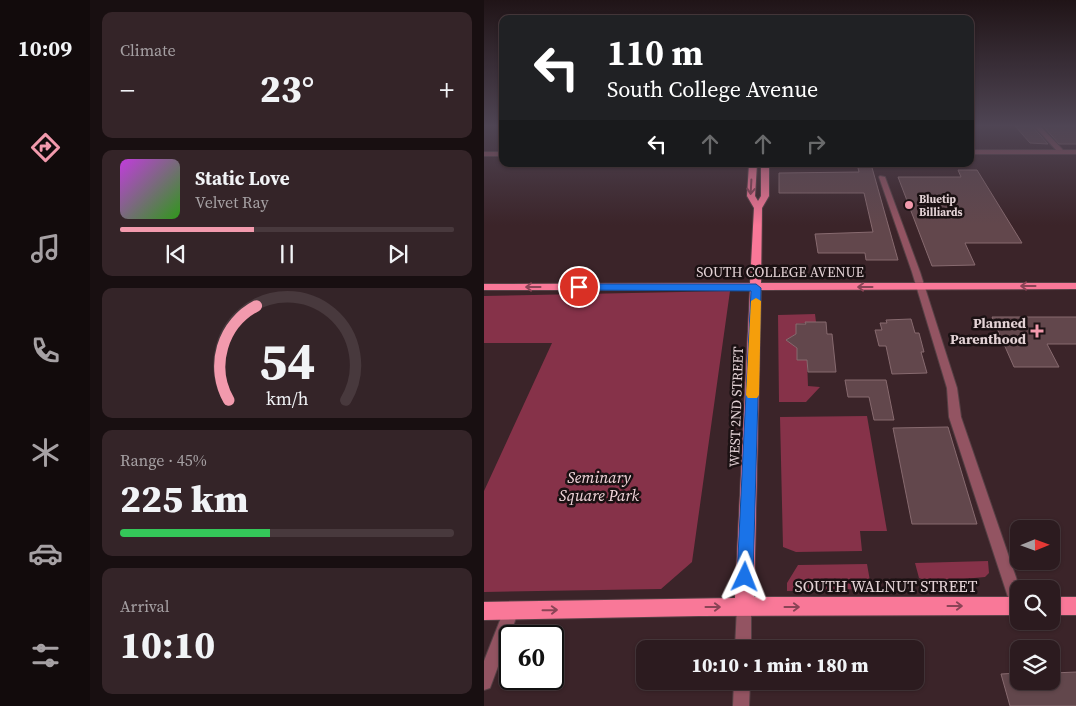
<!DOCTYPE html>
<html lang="en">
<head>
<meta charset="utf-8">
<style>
  body { margin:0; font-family:"Source Serif 4",serif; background:#342428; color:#f1f3f6; height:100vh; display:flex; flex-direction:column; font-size:19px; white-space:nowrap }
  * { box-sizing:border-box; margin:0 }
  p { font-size:16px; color:#a6a1a4 }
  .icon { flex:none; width:28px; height:28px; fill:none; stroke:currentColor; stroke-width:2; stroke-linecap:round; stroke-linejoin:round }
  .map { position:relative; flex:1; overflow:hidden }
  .details { display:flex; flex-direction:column; gap:12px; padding:12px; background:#180f11; width:394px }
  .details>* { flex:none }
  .guide { position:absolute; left:15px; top:15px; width:475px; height:152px; border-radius:10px; box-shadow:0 1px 4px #0004,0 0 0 1px #48393d; background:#202124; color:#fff; overflow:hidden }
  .needle { width:32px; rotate:89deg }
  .tools { position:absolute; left:526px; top:520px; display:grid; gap:10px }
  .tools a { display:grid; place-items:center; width:50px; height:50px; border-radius:10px; background:#2c1b1f; box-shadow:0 1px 4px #0004,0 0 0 1px #48393d; font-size:25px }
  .speed { position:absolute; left:15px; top:625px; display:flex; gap:10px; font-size:25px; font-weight:700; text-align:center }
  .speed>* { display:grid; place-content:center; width:65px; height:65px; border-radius:50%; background:#2c1b1f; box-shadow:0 1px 4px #0004,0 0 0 1px #48393d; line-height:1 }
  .speed .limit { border:2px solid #111; border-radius:8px; background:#fff; color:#111 }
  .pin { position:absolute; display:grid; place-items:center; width:42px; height:42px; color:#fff; margin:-21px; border:2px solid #fff; border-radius:50%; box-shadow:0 1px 5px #0007 }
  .me { position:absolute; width:55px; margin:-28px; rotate:2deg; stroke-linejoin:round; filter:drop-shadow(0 0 4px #0008) }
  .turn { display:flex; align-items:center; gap:18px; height:105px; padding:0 25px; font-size:22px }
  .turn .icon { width:65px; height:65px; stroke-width:2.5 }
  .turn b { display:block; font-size:35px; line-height:42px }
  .lanes { display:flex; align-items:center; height:48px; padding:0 25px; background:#0003; justify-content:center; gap:25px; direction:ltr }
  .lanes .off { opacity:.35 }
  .big { font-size:38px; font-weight:800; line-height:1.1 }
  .details .card { flex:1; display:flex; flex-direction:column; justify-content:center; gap:8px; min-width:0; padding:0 18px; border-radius:10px; background:#342428 }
  .details .dial { align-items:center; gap:0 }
  .dial svg { height:130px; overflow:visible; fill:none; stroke:#48393d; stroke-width:7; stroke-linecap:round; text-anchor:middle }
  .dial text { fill:#f1f3f6; stroke:none }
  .song { display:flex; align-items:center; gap:15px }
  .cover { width:60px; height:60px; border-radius:8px; background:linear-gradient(135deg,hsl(290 70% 55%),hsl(110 70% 35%)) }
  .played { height:5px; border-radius:2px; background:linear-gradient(90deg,#f29aad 40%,#48393d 40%) }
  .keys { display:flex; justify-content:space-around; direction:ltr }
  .heat { display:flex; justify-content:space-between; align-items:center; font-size:28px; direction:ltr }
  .charge { height:8px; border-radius:4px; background:linear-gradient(90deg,#34c759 45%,#48393d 0) }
  .trip { position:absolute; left:152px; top:640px; width:288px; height:50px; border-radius:10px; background:#2c1b1f; box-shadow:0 1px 4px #0004,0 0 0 1px #48393d; font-weight:800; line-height:50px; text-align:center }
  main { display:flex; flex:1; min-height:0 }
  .tab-bar { display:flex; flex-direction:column; width:90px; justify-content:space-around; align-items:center; background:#120b0c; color:#a6a1a4 }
  .tab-bar .icon { width:35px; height:35px }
  .tab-bar .current { color:#f29aad }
  .tab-bar b { font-size:22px; color:#f1f3f6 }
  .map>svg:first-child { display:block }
  .green { fill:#863249 }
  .building { fill:#62474c; stroke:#876a6f }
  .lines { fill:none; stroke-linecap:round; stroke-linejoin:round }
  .service-casing { stroke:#564045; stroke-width:2 }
  .minor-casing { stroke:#564045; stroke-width:2 }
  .tertiary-casing { stroke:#564045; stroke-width:2 }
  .primary-casing { stroke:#564045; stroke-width:2 }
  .service { fill:#935462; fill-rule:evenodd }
  .minor { fill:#935462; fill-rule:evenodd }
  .tertiary { fill:#935462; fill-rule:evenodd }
  .primary { fill:#f97898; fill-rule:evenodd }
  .oneway { stroke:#8a4456 }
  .route { fill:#1a73e8; stroke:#114b97 }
  .slow { fill:#f59e0b }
  .poi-dot { fill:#f29aad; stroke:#1b1113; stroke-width:2 }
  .labels { text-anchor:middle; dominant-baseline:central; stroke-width:5; stroke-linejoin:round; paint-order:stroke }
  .far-poi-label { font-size:11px; font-weight:bold; fill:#e3d2d5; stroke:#1b1113; text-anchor:start }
  .street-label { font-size:14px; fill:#e3d2d5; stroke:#1b1113 }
  .poi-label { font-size:14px; font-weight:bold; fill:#e3d2d5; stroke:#1b1113; text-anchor:end }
  .near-park-label { font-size:16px; font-style:italic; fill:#f4d8dd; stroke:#1b1113 }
  .near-street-label { font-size:16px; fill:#e3d2d5; stroke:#1b1113 }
</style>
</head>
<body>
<main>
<nav class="tab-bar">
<b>10:09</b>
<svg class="icon current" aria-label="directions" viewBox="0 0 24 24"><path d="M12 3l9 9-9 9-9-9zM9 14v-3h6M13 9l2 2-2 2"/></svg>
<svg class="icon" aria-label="music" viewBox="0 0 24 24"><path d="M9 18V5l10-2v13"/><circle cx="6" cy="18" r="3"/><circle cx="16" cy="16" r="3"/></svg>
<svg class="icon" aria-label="phone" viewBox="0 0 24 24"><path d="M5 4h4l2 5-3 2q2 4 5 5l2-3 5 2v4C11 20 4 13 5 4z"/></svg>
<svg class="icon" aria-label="climate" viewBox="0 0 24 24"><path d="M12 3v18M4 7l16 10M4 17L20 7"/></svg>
<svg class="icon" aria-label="car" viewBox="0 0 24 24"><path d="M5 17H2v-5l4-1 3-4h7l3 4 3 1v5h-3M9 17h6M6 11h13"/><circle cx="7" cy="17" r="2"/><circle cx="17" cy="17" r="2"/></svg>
<svg class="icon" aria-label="filters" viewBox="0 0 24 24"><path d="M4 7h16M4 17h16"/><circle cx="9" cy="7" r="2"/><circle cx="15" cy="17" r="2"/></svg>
</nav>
<section class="details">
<div class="card"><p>Climate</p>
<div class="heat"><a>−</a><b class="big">23°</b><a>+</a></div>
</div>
<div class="card">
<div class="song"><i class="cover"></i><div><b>Static Love</b><p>Velvet Ray</p></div></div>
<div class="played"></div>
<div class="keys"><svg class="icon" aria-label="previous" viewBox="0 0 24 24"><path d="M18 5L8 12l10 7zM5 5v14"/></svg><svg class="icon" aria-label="pause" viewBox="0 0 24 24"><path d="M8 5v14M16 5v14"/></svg><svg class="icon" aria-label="next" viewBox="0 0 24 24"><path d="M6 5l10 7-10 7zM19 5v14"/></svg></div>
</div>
<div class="card dial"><svg viewBox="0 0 100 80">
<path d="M14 69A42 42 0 1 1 86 69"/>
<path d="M14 69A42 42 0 0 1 31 11" stroke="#f29aad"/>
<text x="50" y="56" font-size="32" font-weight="700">54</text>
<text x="50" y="72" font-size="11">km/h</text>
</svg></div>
<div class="card"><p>Range · 45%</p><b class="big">225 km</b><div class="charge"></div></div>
<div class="card"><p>Arrival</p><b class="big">10:10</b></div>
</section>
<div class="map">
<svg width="593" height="706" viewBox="0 0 593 706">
  <rect width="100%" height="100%" fill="#3b2429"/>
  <path class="green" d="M246,291L208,562L177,589L0,592V491L68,343H0V296Z
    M331,314L332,322L312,324V334L307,337L308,344L313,348V360H323L324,386L336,387L322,402H295L294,315Z
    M383,416L403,531H376L378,551L312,552L299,547L296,417Z
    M504,561L505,573L501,577L448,582L435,578L431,563Z
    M383,564L386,581L381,587L375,589L303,591V583L314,565Z"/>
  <path class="building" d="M531,126H548L564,144L546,143Z
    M559,126H593V144H575Z
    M373,164H387L414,260H382L381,253H334L331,234L389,232L380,193H295V173L375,172Z
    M474,170H493L538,243H481L491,265L448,266L414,177H477Z
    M508,317H593V344H563L575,367H530Z
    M427,319L431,333H435L440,352H437L443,373L408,374L402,346H395L391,330H398L396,323H403L402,320Z
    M321,322H342L343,334H348L352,372H324L323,360H313V348L302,340L312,334V324H322Z
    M361,380H402L410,420H390L385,397H364Z
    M464,427L493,524H428L409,428Z
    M593,672V706H526L517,674L535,673V681H568V673Z"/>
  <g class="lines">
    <defs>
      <path id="service" d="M396,176L401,177L436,272L473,388L477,417L536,589L534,613L529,611L527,606L465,417L463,388L428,272L395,177Z
        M27,602L32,605L35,610L6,688L0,690V661L22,605Z"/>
      <path id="minor" d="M550,126H556L579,150H593V154H486V150H572Z
        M0,152H19V156H0Z"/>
      <path id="tertiary" d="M260,600L265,602L267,607V649H251L253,607L255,602Z
        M250,681H266L265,706H249Z"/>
      <path id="primary" d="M265,164H273L271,196L274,201L277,196V164H285V196L278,208L277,283H593V289L277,290L270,597H535V615L215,616L0,620V602L251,598L266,290H0V284L266,283L270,208L263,196Z
        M568,597H593V615H568Z"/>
    </defs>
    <use href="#service" class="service-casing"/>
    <use href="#minor" class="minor-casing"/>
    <use href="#tertiary" class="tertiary-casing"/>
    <use href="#primary" class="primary-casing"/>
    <use href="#service" class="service"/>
    <use href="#minor" class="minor"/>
    <use href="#tertiary" class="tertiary"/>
    <use href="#primary" class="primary"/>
  </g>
  <defs><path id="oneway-shaft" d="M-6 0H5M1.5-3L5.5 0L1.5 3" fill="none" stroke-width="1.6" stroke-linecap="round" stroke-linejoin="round" transform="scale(1.25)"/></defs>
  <g class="oneway">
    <use href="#oneway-shaft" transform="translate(267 187) rotate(93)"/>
    <use href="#oneway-shaft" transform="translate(544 286) rotate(180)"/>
    <use href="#oneway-shaft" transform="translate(49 287) rotate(-180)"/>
    <use href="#oneway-shaft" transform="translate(381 287) rotate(180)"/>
    <use href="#oneway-shaft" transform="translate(471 606)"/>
    <use href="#oneway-shaft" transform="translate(229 607)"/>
    <use href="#oneway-shaft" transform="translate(308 607)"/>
    <use href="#oneway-shaft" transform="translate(66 610) rotate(-1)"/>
  </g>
  <linearGradient id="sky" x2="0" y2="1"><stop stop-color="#201417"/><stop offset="0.56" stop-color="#4f4554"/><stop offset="1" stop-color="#4f4554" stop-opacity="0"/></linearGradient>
  <rect width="593" height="225" fill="url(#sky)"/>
  <path class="route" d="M95,284H272L277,288L269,577L267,582L261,585L255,582L253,577L267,291L91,290L90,287Z"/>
  <path class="slow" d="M272,298L277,301L275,395L273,398H264L262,395L267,301Z"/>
  <g class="poi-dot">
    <circle cx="425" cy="205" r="5"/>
    <path d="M550.5 323.5h5v5h5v5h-5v5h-5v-5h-5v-5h5z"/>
  </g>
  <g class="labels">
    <g class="far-poi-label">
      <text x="435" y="199">Bluetip<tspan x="435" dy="13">Billiards</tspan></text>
    </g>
    <g class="street-label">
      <text x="296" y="272">SOUTH COLLEGE AVENUE</text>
      <text transform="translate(252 407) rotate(-88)">WEST 2ND STREET</text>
    </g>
    <g class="poi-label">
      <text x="542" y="323">Planned<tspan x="542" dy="16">Parenthood</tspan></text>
    </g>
    <g class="near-park-label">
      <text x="115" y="477">Seminary<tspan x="115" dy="18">Square Park</tspan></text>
    </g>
    <g class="near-street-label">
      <text x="402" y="586">SOUTH WALNUT STREET</text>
    </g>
  </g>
</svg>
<div class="tools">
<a><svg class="needle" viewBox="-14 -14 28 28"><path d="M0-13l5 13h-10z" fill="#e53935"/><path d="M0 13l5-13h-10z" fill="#a6a1a4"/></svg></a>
<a><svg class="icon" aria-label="search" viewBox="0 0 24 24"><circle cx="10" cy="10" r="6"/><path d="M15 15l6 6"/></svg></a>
<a><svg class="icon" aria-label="layers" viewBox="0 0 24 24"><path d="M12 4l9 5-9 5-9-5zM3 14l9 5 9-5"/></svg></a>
</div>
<div class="speed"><div class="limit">60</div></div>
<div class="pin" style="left:95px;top:287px;background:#d93025"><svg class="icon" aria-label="arrive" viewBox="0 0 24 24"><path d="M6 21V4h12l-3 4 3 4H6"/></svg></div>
<svg class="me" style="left:261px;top:577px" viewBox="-20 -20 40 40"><path d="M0-17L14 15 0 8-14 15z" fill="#1a73e8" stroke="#fff" stroke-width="4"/></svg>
<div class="trip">10:10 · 1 min · 180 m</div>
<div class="guide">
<div class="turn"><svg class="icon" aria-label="left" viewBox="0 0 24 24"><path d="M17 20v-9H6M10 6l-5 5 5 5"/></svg><div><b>110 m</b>South College Avenue</div></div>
<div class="lanes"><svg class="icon" aria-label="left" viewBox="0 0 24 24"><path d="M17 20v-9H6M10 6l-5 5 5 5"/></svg><svg class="icon off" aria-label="ahead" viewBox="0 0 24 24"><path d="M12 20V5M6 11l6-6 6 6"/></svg><svg class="icon off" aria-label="ahead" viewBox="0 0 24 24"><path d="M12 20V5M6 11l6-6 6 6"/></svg><svg class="icon off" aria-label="right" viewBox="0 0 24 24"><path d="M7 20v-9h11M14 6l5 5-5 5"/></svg></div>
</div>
</div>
</main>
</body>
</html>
